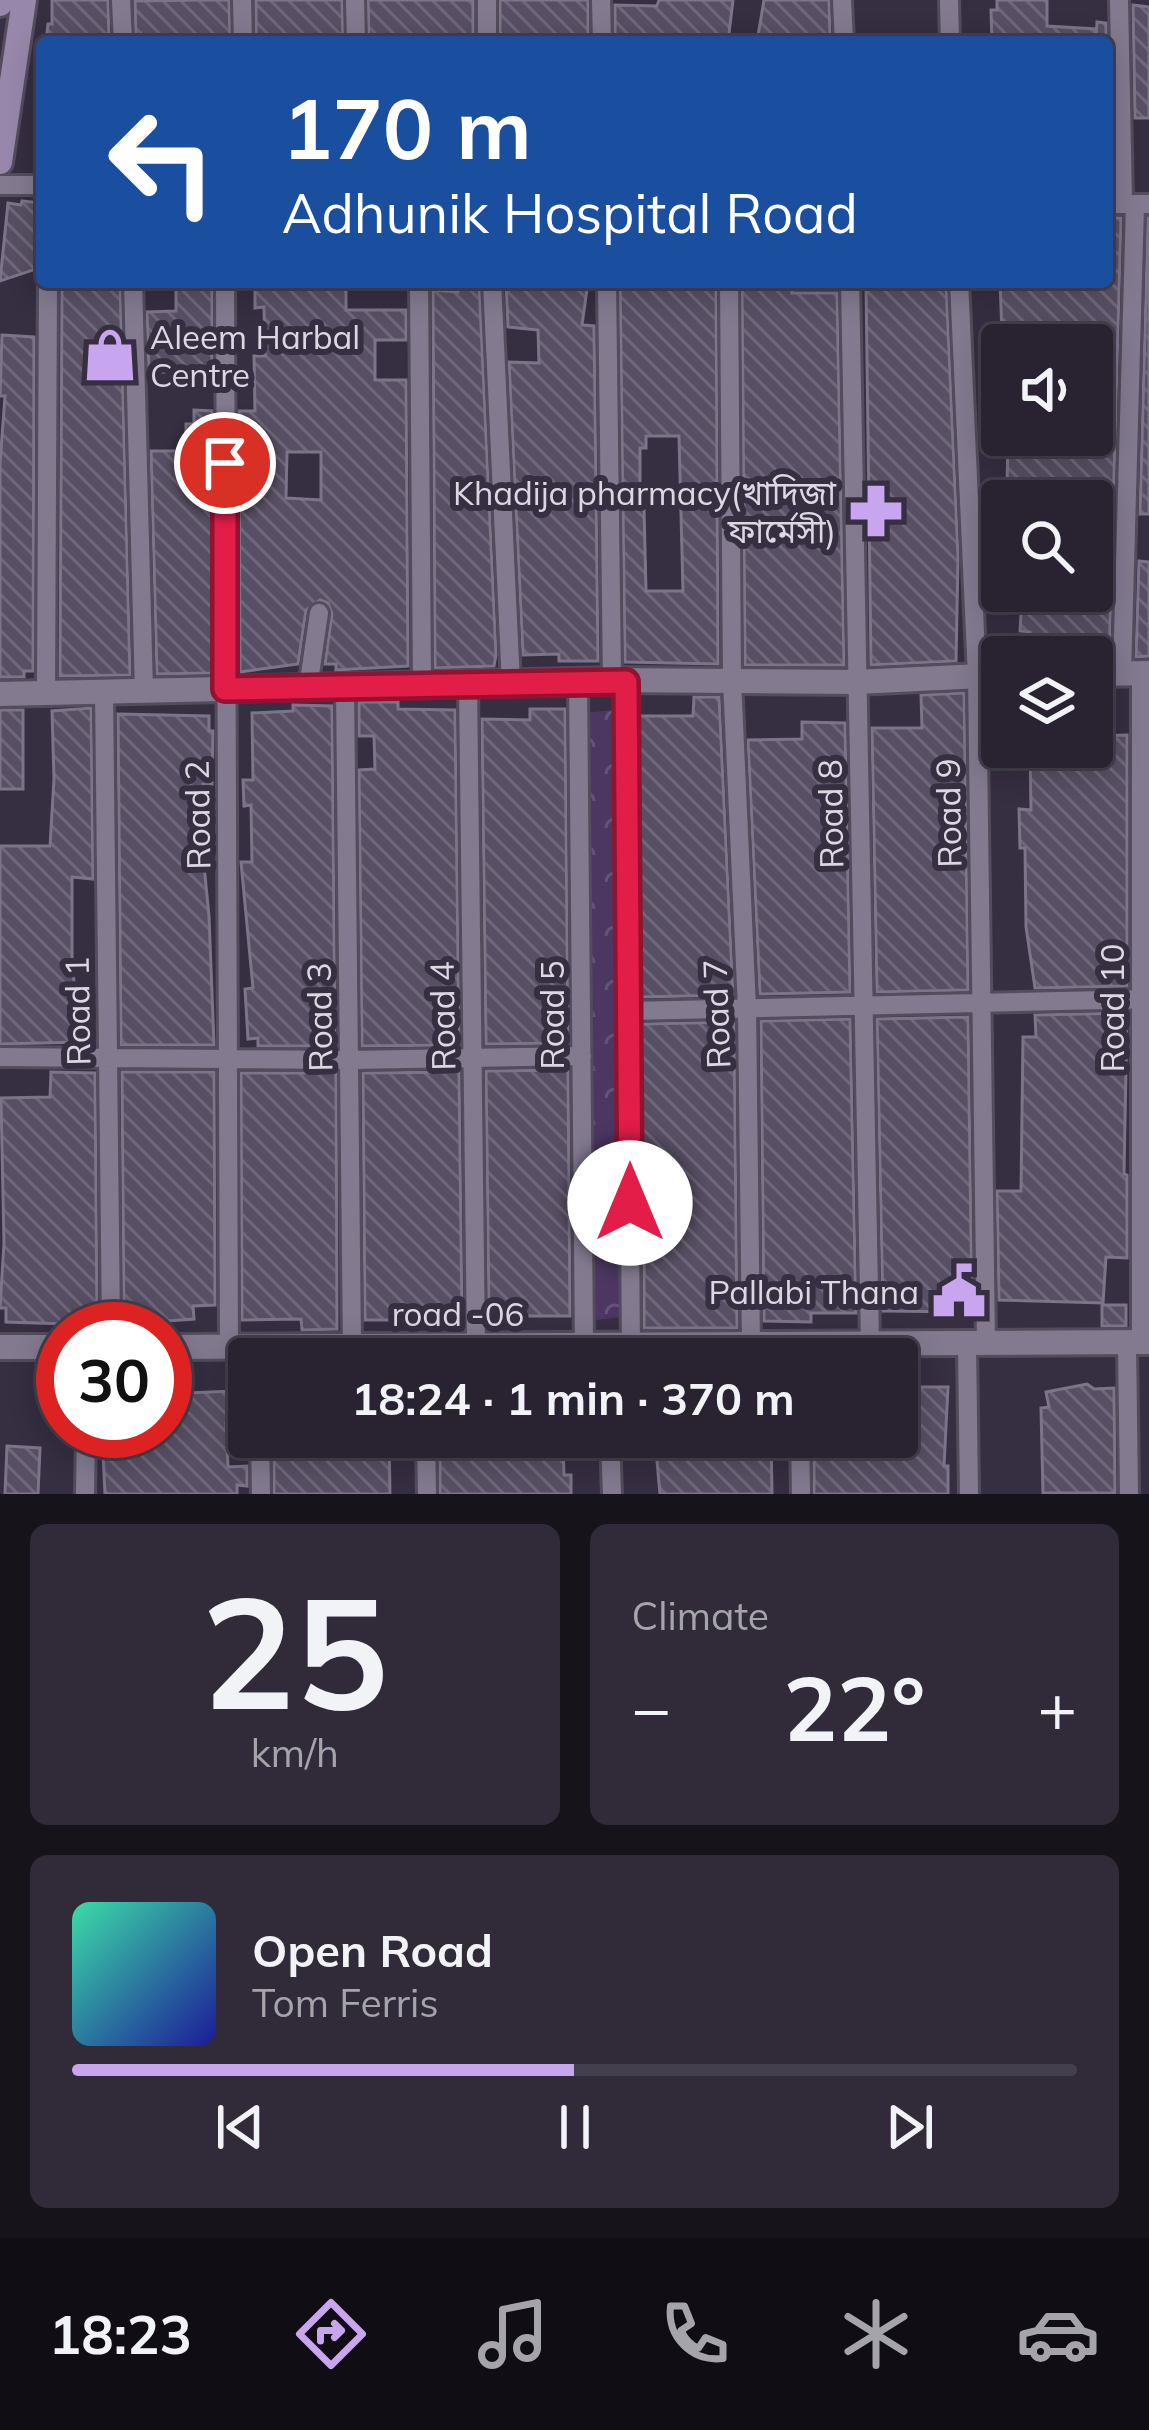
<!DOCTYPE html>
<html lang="en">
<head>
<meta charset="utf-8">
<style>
  body { margin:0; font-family:Mulish,"Noto Sans Bengali",sans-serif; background:#302a39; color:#f1f3f6; height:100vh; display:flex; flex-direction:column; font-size:45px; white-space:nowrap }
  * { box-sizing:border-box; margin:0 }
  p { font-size:39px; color:#a5a4ab }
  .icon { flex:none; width:66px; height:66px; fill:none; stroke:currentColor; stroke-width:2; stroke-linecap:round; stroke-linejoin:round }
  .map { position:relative; height:1494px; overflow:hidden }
  .panel { display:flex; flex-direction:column; gap:30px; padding:30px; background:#16131b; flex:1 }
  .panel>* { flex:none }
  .top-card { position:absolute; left:36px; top:36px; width:1077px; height:252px; border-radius:12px; box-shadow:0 6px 30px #0003,0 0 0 3px #443f4d; background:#1a4fa0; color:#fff; overflow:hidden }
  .buttons { position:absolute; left:981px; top:324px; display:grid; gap:24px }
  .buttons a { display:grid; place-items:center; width:132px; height:132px; border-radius:12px; background:#282231; box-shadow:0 6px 30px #0003,0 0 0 3px #443f4d; font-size:60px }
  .speed { position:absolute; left:36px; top:1302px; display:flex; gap:24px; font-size:60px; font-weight:700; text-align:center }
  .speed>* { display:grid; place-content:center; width:156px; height:156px; border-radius:50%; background:#282231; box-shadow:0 6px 30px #0003,0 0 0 3px #443f4d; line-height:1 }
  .speed .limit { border:18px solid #d22; background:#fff; color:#111 }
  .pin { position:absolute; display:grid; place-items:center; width:102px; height:102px; color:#fff; margin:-51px; border:6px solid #fff; border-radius:50%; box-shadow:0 3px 12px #0007 }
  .me { position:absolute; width:132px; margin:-66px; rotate:0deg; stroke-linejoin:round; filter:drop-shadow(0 0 9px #0008) }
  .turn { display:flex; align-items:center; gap:42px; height:252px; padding:0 48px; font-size:54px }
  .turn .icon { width:156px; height:156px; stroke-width:2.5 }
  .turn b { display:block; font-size:84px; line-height:102px }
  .big { font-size:90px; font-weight:700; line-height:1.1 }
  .panel .tile { flex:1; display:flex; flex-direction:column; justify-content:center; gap:18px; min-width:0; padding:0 42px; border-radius:18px; background:#302a39 }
  .panel .dial { align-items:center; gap:0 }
  .dial b { font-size:156px; line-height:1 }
  .song { display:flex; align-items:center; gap:36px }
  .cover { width:144px; height:144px; border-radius:18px; background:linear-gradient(135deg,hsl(160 70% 55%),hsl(240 70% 35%)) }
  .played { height:12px; border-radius:6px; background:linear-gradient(90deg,#c7a6ef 50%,#443f4d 50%) }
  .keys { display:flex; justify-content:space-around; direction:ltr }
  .heat { display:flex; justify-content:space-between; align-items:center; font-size:66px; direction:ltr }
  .panel .tiles { flex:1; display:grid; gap:30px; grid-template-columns:1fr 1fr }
  .tile:last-child { grid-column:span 2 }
  .trip { position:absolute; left:228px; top:1338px; width:690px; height:120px; border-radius:12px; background:#282231; box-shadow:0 6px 30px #0003,0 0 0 3px #443f4d; font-weight:700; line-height:120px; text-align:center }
  .menu { display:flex; height:192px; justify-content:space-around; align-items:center; background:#100e14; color:#a5a4ab }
  .menu .icon { width:84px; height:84px }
  .menu .selected { color:#c7a6ef }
  .menu b { font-size:54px; color:#f1f3f6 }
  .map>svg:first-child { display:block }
  .park { fill:url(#park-crowns) }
  .building { fill:url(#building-back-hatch); stroke:#7d748a; stroke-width:3; fill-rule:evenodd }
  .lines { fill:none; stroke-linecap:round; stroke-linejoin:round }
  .minor-casing { stroke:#534c5c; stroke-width:24 }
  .tertiary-casing { stroke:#534c5c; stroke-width:30 }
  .secondary-casing { stroke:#534c5c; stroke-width:30 }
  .minor { stroke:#837a90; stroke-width:18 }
  .tertiary { stroke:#837a90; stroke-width:24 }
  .secondary { stroke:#9788ab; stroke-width:24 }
  .route-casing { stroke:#92132f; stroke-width:30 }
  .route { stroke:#e11d48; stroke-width:21 }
  .labels { text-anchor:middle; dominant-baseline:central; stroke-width:12; stroke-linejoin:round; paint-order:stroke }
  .poi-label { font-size:33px; fill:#dcd7e3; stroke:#362e41; text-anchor:end }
  .street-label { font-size:33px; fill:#dcd7e3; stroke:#362e41 }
</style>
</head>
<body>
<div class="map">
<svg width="1149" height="1494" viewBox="0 0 1149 1494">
  <defs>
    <pattern id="park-crowns" width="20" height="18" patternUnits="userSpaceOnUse" patternTransform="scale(3)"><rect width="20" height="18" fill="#4b3761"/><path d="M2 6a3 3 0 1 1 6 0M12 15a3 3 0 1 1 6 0" fill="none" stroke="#645378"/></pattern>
    <pattern id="building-back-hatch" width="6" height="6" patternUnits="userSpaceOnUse" patternTransform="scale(3)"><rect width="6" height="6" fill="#584f64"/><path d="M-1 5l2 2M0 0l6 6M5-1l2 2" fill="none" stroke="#6f687a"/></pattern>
  </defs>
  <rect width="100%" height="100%" fill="#362e41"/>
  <path class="park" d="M616,710L622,1317L596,1320L582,713Z"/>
  <path class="building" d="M52,0H108L109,42H46L48,24H52Z
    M201,0H229L230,42H136L135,1Z
    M256,0H342L343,42H256Z
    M368,0H473V42H369Z
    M500,0H588V40L500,42Z
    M659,0H733L728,42H615V5L657,6Z
    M764,0H829L830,42H757Z
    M997,0H1047V26L1096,29V40L1097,22L1106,23V42H992L991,10H997Z
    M1133,5L1149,7V118H1135Z
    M22,201L42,203L39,268L0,281L8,203L21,205Z
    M1107,218H1121L1113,513H1092V501H1014L1013,486H1007L1008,439H1013V435H1092V345H1034L1032,331L1002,332L1000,282H1107Z
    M1148,218H1149V514H1140Z
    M62,282H120L130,675L60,676Z
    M176,282H212V380H179V372H149L147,312L176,311Z
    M255,282H346V310H406V340H375V380H406L408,666L336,670V664H325L332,614L328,603L320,600L306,610L298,664L240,672L239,411H255L254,356H265L264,307L255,308ZM287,452H321V500L286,498Z
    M459,282H479L496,655L494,666L435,668L433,290L458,292Z
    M506,282H588L582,325L594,326L598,661H559V654L523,655L509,362L539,363L538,330L508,327Z
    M620,282H716L718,664L625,662ZM646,436H679L683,591H646L644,508H640V448H646Z
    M742,282H792V293H837L844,665H745Z
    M866,282H946L958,557L956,661L871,665Z
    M2,335L34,337L33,671H24V677H0V464L5,396H0Z
    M194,410L212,411L213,673L157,674L151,451H186V424H194Z
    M1092,558L1112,560L1109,657L1029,653L1030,632L1020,631L1022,597L1073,600V591H1092Z
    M1139,561L1149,562V656L1136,657Z
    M964,693L968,990L877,992L872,728H922L921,695Z
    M694,697H719L733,995L641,997L639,716H693Z
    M359,702H398V709L455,710L459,1045L362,1046L359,770L375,769L374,736H359Z
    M293,705L332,706L335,1046H258V1038L248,1039L245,989L253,988L241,862H252L251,805L244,806L243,780H253L252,713L293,711Z
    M91,708L93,879L72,877V964L81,1042L0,1044V846H50L54,779L52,711Z
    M530,709H565L568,1043L486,1044L482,719L530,720Z
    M0,710H23V789H0Z
    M118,714L209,716V731H213L212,784H203L200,824L209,916L214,1045H121Z
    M802,722L845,723L850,992L760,994L748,740L802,739Z
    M1127,735V986L1035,988L1026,927L1025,848H1020L1019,809L1031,810L1030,747H1092V736Z
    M1127,1013L1124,1174L1127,1175V1258L1106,1257L1103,1303L999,1300L997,1191H1021L1023,1037H1036L1035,1015Z
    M968,1017L972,1312L883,1311L877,1019Z
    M850,1019L856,1313H811V1322L764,1321L761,1021Z
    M734,1022L737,1328H644V1249H660L658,1204L643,1205L642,1024Z
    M568,1070L570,1316H489L486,1071Z
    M51,1072L95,1073L97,1325L6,1322V1308H0L4,1243L1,1098L50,1097Z
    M122,1072H214L215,1305L193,1306L194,1319L167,1321L166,1324L124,1321Z
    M459,1072L462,1320H365L363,1073Z
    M241,1073H336L337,1329L302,1330L301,1319L242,1320Z
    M1102,1305H1126V1326H1102Z
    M1087,1384L1094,1389L1114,1388L1115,1493H1043L1041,1408L1049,1407L1046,1392Z
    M897,1387H948L944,1466H948V1494H814V1437H897Z
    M233,1391L234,1423H226L228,1467L247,1466V1486L237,1485V1494H105L102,1432L165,1431V1394Z
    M274,1437H389L390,1494H274Z
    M440,1437H477L476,1447L563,1443L564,1475H571V1494H440Z
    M726,1437H771L772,1494H660L655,1439Z
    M7,1446L40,1448L38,1494H5Z"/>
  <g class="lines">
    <defs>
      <path id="minor" d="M121,0L123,42
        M242,0L243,42
        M355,0L356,42
        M487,0V42
        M601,0L602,42
        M842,0L844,42
        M949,0L950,42
        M1119,0L1123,203
        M0,185H42
        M1107,204H1149
        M133,282L144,691
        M225,282L229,1347
        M419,282L422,686
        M492,282L511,684
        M607,282L612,680
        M729,282L732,680L747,1008L751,1346
        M850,282L870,1345
        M959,282L977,676L986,1344
        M1122,673L1135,204
        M625,682L631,1347
        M578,683L584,1346
        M468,685L476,1346
        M345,687L352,1347
        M308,688L319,613
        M104,691L111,1329
        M46,692L48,282
        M629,1011L1149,999
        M0,1057L349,1060L582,1056
        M1127,1342L1129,1494
        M1141,1342V673
        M967,1344L969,1494
        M260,1437L261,1494
        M426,1437L427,1494
        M610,1437L612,1494
        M800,1437L801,1494
        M85,1494L86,1431"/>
      <path id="tertiary" d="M1092,674L1149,673
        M0,694L612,680L856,682L1002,675
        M0,1347H63
        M165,1347L1149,1342"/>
      <path id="secondary" d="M0,4L1,0
        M0,162L24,0"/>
    </defs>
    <use href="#minor" class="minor-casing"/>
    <use href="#tertiary" class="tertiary-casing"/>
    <use href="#secondary" class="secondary-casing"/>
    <use href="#minor" class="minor"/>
    <use href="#tertiary" class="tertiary"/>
    <use href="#secondary" class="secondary"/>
  </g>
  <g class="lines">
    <defs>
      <path id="route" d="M225,463V689L626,682L630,1203"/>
    </defs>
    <use href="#route" class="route-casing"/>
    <use href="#route" class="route"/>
  </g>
  <defs>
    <symbol id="shop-bare" viewBox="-9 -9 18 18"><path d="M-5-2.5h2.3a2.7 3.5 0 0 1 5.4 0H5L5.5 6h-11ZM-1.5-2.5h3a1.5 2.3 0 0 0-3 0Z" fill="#c7a6ef" stroke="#362e41" stroke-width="2.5" paint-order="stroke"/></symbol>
    <symbol id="pharmacy-bare" viewBox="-9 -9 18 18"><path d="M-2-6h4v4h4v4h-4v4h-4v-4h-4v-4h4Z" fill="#c7a6ef" stroke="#362e41" stroke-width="2.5" paint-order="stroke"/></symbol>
    <symbol id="civic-bare" viewBox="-9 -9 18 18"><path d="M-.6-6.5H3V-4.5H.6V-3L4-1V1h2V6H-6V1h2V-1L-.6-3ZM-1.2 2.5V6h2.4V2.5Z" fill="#c7a6ef" stroke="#362e41" stroke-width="2.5" paint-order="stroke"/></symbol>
  </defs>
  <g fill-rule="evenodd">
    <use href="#shop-bare" x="72" y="317" width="76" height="76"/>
    <use href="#pharmacy-bare" x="838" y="473" width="76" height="76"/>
    <use href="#civic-bare" x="921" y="1253" width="76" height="76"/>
  </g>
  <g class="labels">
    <g class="poi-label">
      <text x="150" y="336" text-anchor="start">Aleem Harbal<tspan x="150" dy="38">Centre</tspan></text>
      <text x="836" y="492">Khadija pharmacy(খাদিজা<tspan x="836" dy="38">ফার্মেসী)</tspan></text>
      <text x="919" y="1291">Pallabi Thana</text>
    </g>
    <g class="street-label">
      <text transform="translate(948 813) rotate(-91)">Road 9</text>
      <text transform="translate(830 814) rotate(-91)">Road 8</text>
      <text transform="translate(197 815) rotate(-91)">Road 2</text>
      <text transform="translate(1111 1008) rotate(-90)">Road 10</text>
      <text transform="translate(77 1011) rotate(-91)">Road 1</text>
      <text transform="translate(716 1014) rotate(-92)">Road 7</text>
      <text transform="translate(551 1015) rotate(-90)">Road 5</text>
      <text transform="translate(442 1016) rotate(-91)">Road 4</text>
      <text transform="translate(319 1017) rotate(-91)">Road 3</text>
      <text x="458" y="1313">road -06</text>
    </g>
  </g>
</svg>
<div class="buttons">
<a><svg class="icon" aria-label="sound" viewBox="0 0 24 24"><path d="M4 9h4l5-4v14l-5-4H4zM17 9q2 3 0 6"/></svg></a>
<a><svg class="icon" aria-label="search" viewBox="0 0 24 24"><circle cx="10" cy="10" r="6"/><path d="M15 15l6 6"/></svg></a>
<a><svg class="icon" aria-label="layers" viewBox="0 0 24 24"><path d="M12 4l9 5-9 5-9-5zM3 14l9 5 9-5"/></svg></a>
</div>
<div class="speed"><div class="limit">30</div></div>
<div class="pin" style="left:225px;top:463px;background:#d93025"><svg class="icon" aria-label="arrive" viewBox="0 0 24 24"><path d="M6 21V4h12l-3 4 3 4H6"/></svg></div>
<svg class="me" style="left:630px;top:1203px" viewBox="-20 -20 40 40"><circle r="19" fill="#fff"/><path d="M0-13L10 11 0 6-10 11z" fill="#e11d48"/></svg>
<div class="trip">18:24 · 1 min · 370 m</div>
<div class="top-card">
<div class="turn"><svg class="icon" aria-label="left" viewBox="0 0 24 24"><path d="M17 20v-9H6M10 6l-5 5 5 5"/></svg><div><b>170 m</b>Adhunik Hospital Road</div></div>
</div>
</div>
<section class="panel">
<div class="tiles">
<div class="tile dial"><b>25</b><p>km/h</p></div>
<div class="tile"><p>Climate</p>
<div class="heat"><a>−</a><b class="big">22°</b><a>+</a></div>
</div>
<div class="tile">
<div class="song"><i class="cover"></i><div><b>Open Road</b><p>Tom Ferris</p></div></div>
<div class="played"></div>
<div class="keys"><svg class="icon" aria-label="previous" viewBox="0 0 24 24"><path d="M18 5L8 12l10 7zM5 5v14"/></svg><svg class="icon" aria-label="pause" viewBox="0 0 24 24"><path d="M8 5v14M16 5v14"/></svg><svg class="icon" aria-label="next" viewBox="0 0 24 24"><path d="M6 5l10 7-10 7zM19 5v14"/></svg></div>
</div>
</div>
</section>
<nav class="menu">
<b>18:23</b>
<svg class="icon selected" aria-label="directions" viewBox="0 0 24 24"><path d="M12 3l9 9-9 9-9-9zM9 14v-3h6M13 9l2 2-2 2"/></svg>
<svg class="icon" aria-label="music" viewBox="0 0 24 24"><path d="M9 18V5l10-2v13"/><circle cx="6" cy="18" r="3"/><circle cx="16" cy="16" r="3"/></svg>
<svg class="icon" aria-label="phone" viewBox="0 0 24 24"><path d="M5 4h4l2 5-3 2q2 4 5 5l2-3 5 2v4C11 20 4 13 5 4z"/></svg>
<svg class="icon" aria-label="climate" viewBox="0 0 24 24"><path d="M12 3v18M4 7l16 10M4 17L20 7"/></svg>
<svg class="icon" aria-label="car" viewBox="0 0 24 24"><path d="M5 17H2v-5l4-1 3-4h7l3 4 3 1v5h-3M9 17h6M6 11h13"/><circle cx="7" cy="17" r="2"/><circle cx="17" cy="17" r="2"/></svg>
</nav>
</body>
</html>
